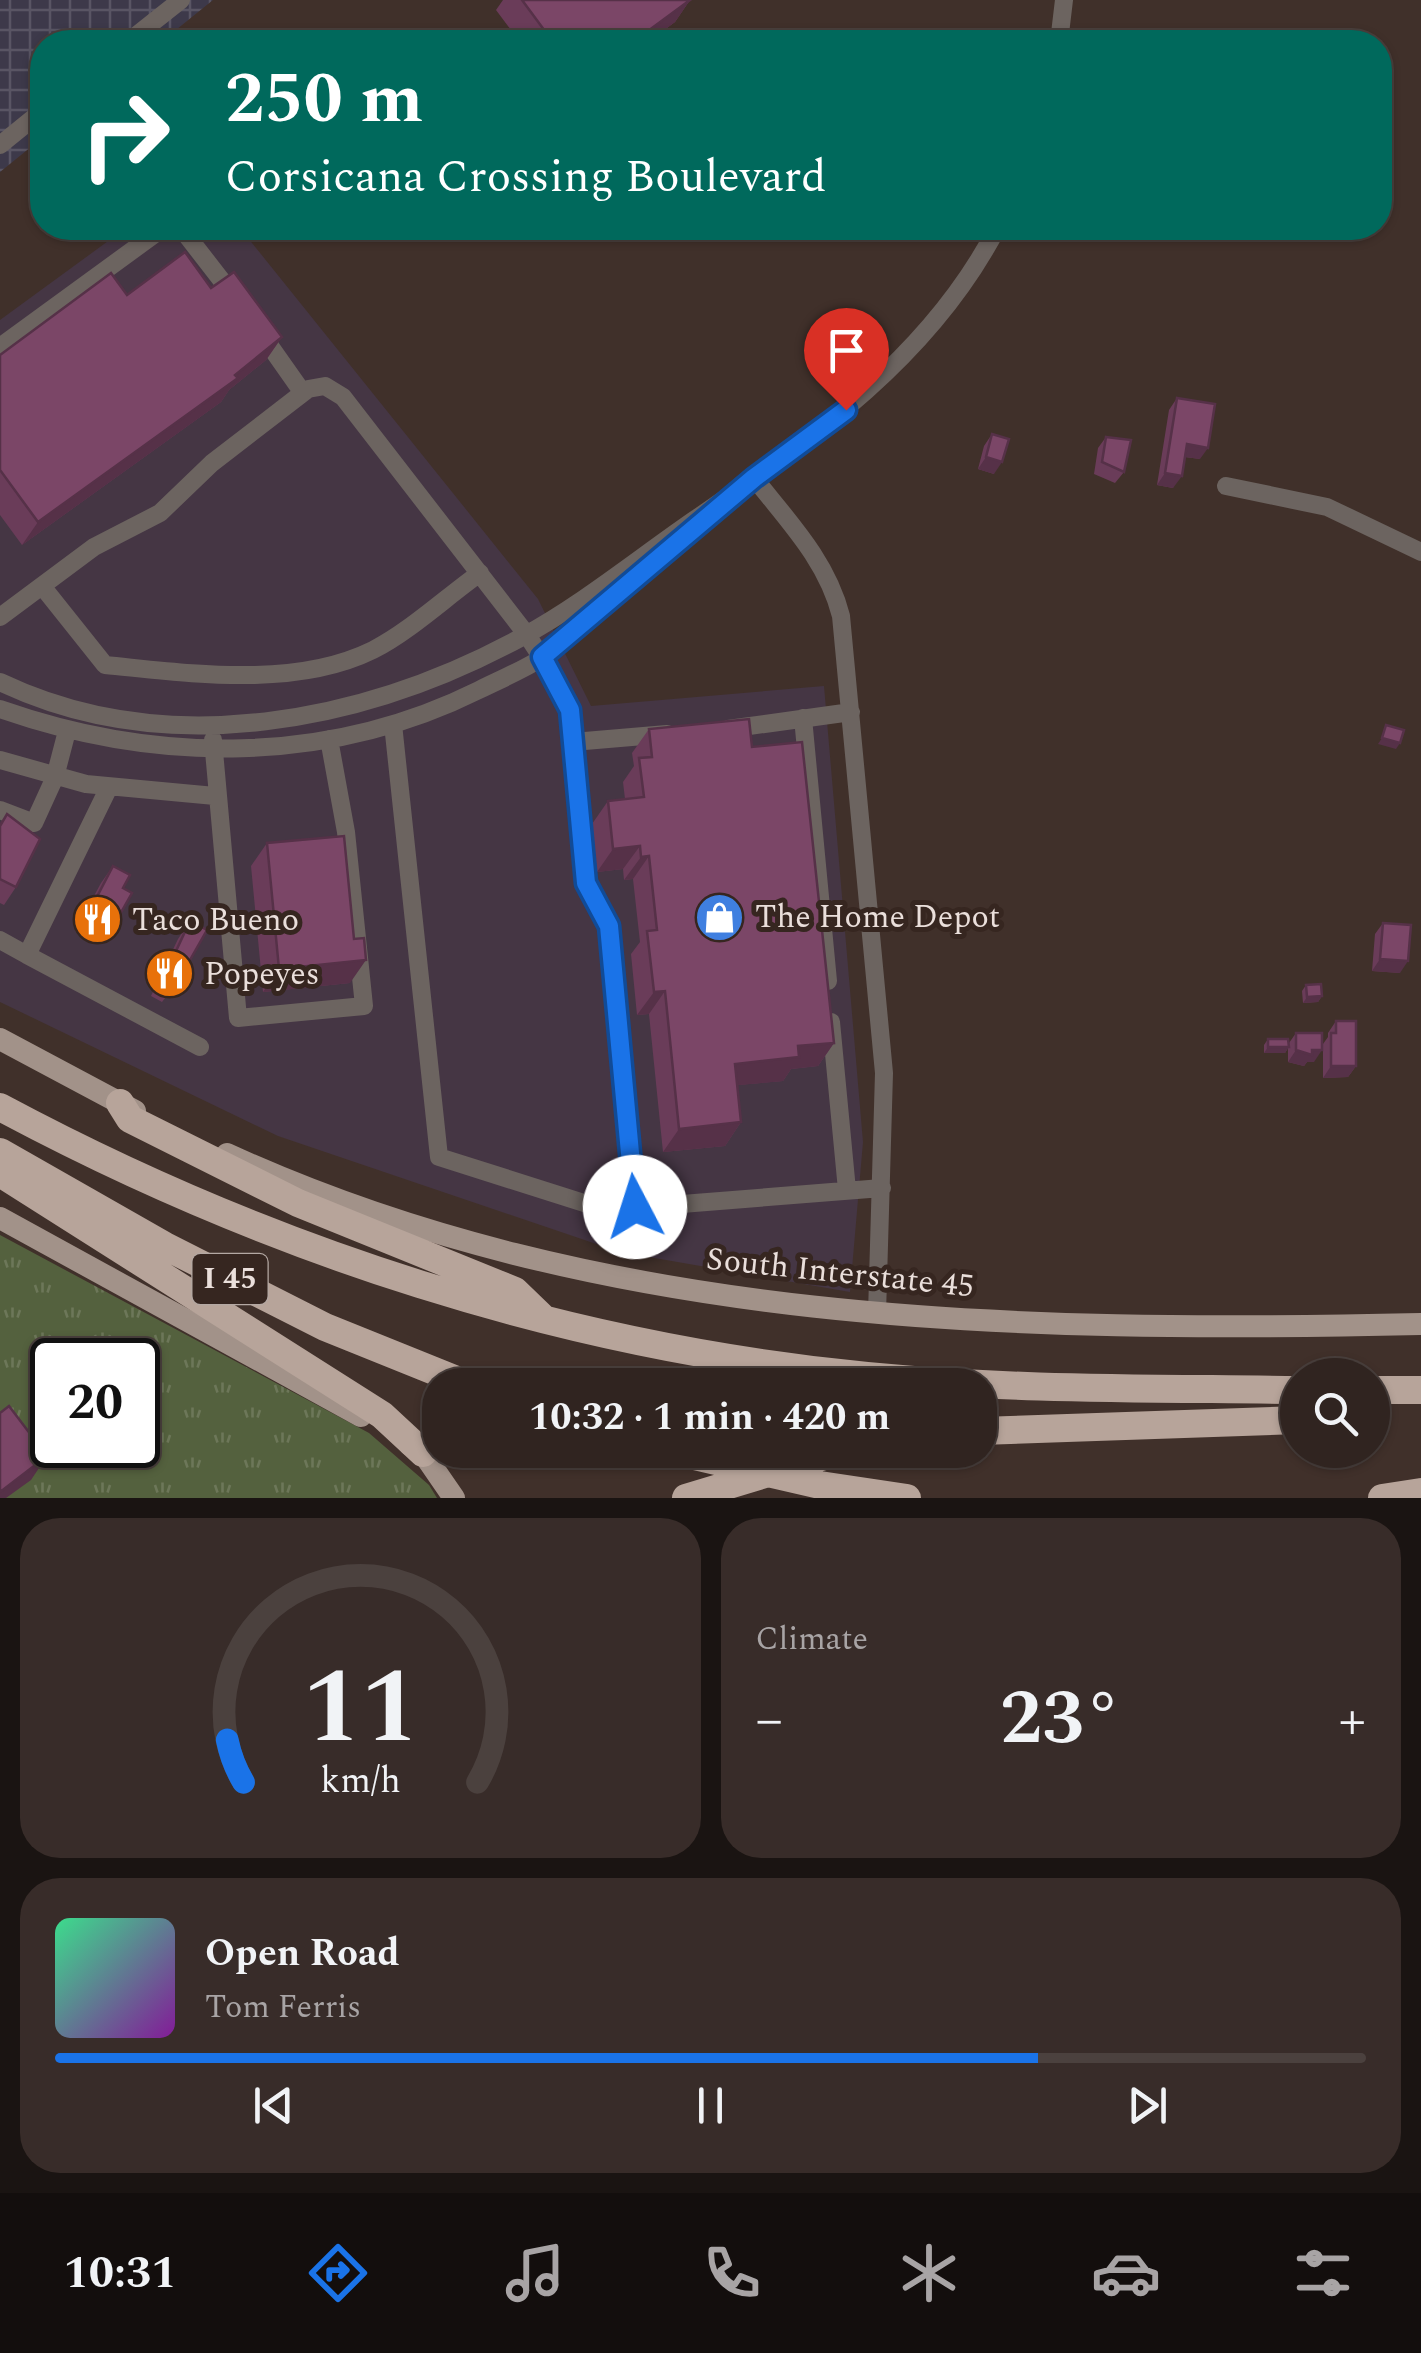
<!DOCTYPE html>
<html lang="en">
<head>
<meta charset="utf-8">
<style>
  body { margin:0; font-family:Spectral,serif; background:#382c29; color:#f1f3f6; height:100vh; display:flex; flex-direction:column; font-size:38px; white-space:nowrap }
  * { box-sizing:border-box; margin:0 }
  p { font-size:32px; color:#a8a4a5 }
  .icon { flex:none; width:55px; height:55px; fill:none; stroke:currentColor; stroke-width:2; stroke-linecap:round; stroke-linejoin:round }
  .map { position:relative; height:1498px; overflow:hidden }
  .details { display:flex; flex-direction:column; gap:20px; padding:20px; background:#1a1412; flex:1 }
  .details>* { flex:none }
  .hud { position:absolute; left:30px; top:30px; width:1362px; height:210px; border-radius:40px; box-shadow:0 2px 8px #0004,0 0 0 2px #4b413e; background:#00695c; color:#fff; overflow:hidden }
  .fabs { position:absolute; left:1280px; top:1358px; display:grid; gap:20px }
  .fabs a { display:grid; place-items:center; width:110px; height:110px; border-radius:50%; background:#302420; box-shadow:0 2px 8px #0004,0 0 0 2px #4b413e; font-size:50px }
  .speed { position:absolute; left:30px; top:1338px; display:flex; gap:20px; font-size:50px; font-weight:700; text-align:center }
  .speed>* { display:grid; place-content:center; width:130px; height:130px; border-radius:50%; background:#302420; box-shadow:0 2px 8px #0004,0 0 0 2px #4b413e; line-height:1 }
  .speed .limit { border:5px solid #111; border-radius:15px; background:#fff; color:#111 }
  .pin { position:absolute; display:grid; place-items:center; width:85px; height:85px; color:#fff; margin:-102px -42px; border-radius:50% 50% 50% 0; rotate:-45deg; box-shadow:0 0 10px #0007 }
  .pin .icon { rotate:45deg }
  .me { position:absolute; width:110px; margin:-55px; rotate:355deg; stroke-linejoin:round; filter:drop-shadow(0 0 8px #0008) }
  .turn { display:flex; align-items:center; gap:35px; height:210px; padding:0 30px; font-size:45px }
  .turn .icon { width:130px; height:130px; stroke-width:2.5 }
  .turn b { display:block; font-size:70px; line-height:85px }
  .big { font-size:75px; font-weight:700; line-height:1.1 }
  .details .card { flex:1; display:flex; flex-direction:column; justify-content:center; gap:15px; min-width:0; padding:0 35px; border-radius:40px; background:#382c29 }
  .details .dial { align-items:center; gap:0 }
  .dial svg { height:260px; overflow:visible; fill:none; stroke:#4b413e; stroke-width:7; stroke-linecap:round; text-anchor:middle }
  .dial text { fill:#f1f3f6; stroke:none }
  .song { display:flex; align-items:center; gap:30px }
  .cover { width:120px; height:120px; border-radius:15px; background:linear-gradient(135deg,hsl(150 70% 55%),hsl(290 70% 35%)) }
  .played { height:10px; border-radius:5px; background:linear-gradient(90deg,#1a73e8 75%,#4b413e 75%) }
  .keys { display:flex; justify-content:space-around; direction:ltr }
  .heat { display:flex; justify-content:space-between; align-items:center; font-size:55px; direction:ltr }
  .details .tiles { flex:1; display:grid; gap:20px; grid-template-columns:1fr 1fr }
  .card:last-child { grid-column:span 2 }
  .trip { position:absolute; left:422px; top:1368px; width:575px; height:100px; border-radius:40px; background:#302420; box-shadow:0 2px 8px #0004,0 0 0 2px #4b413e; font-weight:700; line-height:100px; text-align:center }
  .tab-bar { display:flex; height:160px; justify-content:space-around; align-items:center; background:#130e0d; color:#a8a4a5 }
  .tab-bar .icon { width:70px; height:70px }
  .tab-bar .current { color:#1a73e8 }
  .tab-bar b { font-size:45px; color:#f1f3f6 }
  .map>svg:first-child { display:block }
  .commercial { fill:#453644 }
  .industrial { fill:url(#industrial-grid) }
  .grass { fill:url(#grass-tufts); fill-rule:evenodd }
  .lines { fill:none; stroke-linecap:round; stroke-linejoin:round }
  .minor { stroke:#6c6460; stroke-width:18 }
  .major { stroke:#a29289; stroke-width:22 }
  .highway { stroke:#b7a49a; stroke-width:28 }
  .wall { fill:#6a3c59 }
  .shaded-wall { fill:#563148 }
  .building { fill:#7b4667; stroke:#563148; stroke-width:2.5 }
  .route-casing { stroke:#114b97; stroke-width:25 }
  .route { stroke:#1a73e8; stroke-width:18 }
  .labels { text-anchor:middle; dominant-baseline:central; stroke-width:10; stroke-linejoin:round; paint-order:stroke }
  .shield { fill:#362620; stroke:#b4a8a3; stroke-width:2.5 }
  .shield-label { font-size:30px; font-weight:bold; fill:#eadfdb }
  .poi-label { font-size:32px; fill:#eadfdb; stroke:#362620; text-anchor:start }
  .street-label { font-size:32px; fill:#eadfdb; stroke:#362620 }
</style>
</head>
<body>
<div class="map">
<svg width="1421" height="1498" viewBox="0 0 1421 1498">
  <defs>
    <pattern id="industrial-grid" width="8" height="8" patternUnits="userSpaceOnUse" patternTransform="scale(2.5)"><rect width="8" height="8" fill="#3d394a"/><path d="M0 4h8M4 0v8" fill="none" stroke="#595564"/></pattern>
    <pattern id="grass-tufts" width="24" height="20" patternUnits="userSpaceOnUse" patternTransform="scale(2.5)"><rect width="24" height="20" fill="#54613e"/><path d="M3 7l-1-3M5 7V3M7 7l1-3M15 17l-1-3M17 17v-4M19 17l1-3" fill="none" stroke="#6d7759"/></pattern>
  </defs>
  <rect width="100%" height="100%" fill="#40302a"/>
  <path class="commercial" d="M126,228H240L538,599L591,706L824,686L863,1142L850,1292L620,1252L278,1136L0,1002V320Z"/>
  <path class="industrial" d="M0,0H213L161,42H42V138L0,172Z"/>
  <path class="grass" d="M0,1235L369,1433L429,1485L437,1498H0ZM52,1360H138V1445H52Z"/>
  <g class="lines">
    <path class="minor" d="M128,42L181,0
      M1059,42L1064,0
      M0,145L42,111
      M181,228L236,299
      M260,332L303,393
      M0,347L163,228
      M754,478C789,522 827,561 841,616L884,1073L877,1314
      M1226,486L1327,507L1421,552
      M42,586L105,665C189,673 294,689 373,650C410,631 445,598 480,573
      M0,617L94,547L160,513L212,463L308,389L325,386L343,397L527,635L559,684L569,710L586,883L609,926L635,1207
      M0,682C168,762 366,722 522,637C583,604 640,557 697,518C814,437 930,357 997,228
      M0,709C157,764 328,765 479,690C499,680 521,671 540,659C587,626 629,583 673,546
      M803,718L828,981
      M393,724L439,1157L606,1210L882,1188
      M728,729L851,712
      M213,740L238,1018L364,1006L346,832L329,739
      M573,742L667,734
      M0,760L86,784L215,796
      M109,787L27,955L200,1047
      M0,810L34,823L55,777L67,731
      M0,940L27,955
      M831,1022L847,1190"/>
    <path class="major" d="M0,1039L135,1111
      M227,1154C601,1325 1018,1333 1421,1324
      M0,1218L361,1416
      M410,1445L423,1453L454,1498"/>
    <path class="highway" d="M120,1103L130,1119L298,1203L515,1291L544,1319
      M0,1107C269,1251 562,1346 867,1376C1010,1390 1154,1388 1298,1390
      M0,1152L165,1246L325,1327L469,1385
      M0,1173L382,1415L423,1453
      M1372,1390H1421
      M980,1431L1298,1420
      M669,1450L820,1485L907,1498
      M686,1498L844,1450
      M1382,1498L1421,1492"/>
  </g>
  <path class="wall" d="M503,0H690L675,22L648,42H520L496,10Z
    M211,288L282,337L266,360L229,390L221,402L22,545L0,515V355L127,295Z
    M1177,398L1200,459L1185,457L1173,488L1157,485L1169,410Z
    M992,434L994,474L978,469L984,446Z
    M1106,437L1124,472L1115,483L1094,474L1098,448Z
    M649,729L752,747L834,1043L818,1066L791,1069L783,1081L737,1085L741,1122L725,1146L663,1152L649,1014L637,1015L631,954L640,942L633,879L624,880L623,869L597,872L592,824L608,801L625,799L623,782L634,766L632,753Z
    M7,814L16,887L4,905L0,903V824Z
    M267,843L350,983L263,992L251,866Z
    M113,866L123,888L115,923L103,940L99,938L95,943L75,931L101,883Z
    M190,921L178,981L162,1002L151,996L178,939Z
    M1383,923L1400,973L1372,971L1375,934Z
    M1306,985L1322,996L1318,1002L1303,1003L1302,991Z
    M1336,1021L1356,1066L1348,1077L1323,1078V1044L1328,1037V1033Z
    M1296,1033L1314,1062H1307L1304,1066L1288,1062V1048L1285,1053H1264V1045L1268,1039L1289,1043Z"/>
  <path class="shaded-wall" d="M690,0L675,22L648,42H633Z
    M282,337L266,360L229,390L221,402L22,545L38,522Z
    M1187,444L1208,448L1200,459L1178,456Z
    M986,457L1002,462L994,474L978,469Z
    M1165,473L1182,476L1173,488L1157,485Z
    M1382,738L1400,743L1396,749L1378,744Z
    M640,846L623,869L597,872L613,849Z
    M649,856L633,879L624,880L641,857Z
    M1380,959L1408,961L1400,973L1372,971Z
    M366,960L350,983L263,992L279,969Z
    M665,991L649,1014L637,1015L654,992Z
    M1322,996L1318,1002L1303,1003L1307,997Z
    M834,1043L818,1066L791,1069L783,1081L719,1087L735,1064L798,1046Z
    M1268,1047H1289L1285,1053H1264Z
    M1296,1050H1322L1314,1062H1307L1304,1066L1288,1062Z
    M1331,1066H1356L1348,1077L1323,1078Z
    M741,1122L725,1146L663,1152L679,1129Z
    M47,1456L31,1480L6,1498H0V1492Z"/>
  <path class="building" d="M522,0H690L633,42H553Z
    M185,252L211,288L234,272L282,337L235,375L238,378L38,522L0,470V355L111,273L127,295Z
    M1177,398L1215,404L1208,448L1187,444L1182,476L1165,473Z
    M992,434L1009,439L1002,462L986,457Z
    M1106,437L1131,440L1124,472L1102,462Z
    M749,719L752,747L802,742L834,1043L798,1046L799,1057L735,1064L741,1122L679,1129L665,991L654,992L647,931L657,930L649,856L641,857L640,846L613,849L608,801L644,797L639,758L652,757L649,729Z
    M1386,725L1404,730L1400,743L1382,738Z
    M7,814L40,839L16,887L0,879V826Z
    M344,836L354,939L364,938L366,960L279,969L267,843Z
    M113,866L130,875L123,888L132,893L115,923L111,920L108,925L88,914Z
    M190,921L207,930L178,981L174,984L163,979Z
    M1383,923L1411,925L1408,961L1380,959Z
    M1321,984L1322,996L1307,997L1306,985Z
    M1336,1021H1356V1066H1331V1033H1336Z
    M1296,1033H1322V1050H1312V1055L1296,1050Z
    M1268,1039H1288L1289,1047H1268Z
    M9,1406L47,1456L0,1492V1413Z"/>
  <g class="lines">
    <defs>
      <path id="route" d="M635,1207L609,926L586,883L570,710L542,657L754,478L846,410"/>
    </defs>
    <use href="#route" class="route-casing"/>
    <use href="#route" class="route"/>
  </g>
  <defs>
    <symbol id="shop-disc" viewBox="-11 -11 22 22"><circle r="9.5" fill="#3f7fe0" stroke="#362620"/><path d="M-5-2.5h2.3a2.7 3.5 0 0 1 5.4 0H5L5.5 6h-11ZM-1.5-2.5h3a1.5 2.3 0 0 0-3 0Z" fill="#fff"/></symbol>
    <symbol id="restaurant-disc" viewBox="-11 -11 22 22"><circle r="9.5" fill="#e8710a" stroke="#362620"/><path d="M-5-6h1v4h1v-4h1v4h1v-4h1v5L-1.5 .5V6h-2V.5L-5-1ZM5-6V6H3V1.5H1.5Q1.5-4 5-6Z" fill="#fff"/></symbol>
  </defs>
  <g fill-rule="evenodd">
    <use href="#shop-disc" x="692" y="890" width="55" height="55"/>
    <use href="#restaurant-disc" x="70" y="892" width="55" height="55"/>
    <use href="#restaurant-disc" x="142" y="946" width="55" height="55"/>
  </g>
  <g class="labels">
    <rect class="shield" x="192.5" y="1254" width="75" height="50" rx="8"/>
    <g class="shield-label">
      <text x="230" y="1279">I 45</text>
    </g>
    <g class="poi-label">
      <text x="755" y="917">The Home Depot</text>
      <text x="132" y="920">Taco Bueno</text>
      <text x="204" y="974">Popeyes</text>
    </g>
    <g class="street-label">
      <text transform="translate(840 1273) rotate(6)">South Interstate 45</text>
    </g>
  </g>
</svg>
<div class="fabs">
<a><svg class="icon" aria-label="search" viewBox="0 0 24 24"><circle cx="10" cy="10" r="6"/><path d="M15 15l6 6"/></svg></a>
</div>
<div class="speed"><div class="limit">20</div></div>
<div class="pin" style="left:846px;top:410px;background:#d93025"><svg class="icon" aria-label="arrive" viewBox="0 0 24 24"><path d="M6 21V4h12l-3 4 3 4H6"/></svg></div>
<svg class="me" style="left:635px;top:1207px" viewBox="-20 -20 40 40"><circle r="19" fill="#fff"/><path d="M0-13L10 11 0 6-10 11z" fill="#1a73e8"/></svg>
<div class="trip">10:32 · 1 min · 420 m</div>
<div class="hud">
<div class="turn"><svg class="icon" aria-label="right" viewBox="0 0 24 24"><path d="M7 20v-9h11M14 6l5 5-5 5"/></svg><div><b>250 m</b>Corsicana Crossing Boulevard</div></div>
</div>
</div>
<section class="details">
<div class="tiles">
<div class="card dial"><svg viewBox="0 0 100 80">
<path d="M14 69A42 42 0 1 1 86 69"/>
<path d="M14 69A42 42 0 0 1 9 56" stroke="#1a73e8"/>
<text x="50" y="56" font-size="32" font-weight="700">11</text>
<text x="50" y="72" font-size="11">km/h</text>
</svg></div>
<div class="card"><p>Climate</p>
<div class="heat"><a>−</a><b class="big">23°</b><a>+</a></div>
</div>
<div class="card">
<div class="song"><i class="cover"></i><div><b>Open Road</b><p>Tom Ferris</p></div></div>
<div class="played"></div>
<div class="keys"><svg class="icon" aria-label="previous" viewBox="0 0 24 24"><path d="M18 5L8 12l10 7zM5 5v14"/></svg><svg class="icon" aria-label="pause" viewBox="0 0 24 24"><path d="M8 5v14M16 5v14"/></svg><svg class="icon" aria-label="next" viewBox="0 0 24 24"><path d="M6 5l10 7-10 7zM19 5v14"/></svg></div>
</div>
</div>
</section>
<nav class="tab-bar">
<b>10:31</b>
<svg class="icon current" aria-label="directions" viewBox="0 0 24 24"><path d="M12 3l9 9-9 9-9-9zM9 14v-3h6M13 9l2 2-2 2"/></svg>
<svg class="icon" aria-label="music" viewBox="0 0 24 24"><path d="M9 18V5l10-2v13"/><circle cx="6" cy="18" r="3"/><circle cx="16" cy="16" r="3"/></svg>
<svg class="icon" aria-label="phone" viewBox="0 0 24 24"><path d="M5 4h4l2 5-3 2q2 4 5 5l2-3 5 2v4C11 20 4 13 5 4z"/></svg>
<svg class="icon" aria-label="climate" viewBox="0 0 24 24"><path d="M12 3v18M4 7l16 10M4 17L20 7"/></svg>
<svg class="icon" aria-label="car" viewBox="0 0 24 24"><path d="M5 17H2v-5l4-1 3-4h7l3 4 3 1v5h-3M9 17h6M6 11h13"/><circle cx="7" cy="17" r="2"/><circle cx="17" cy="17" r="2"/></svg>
<svg class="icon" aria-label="filters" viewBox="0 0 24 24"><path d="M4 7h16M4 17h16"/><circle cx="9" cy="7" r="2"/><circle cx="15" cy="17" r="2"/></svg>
</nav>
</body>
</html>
